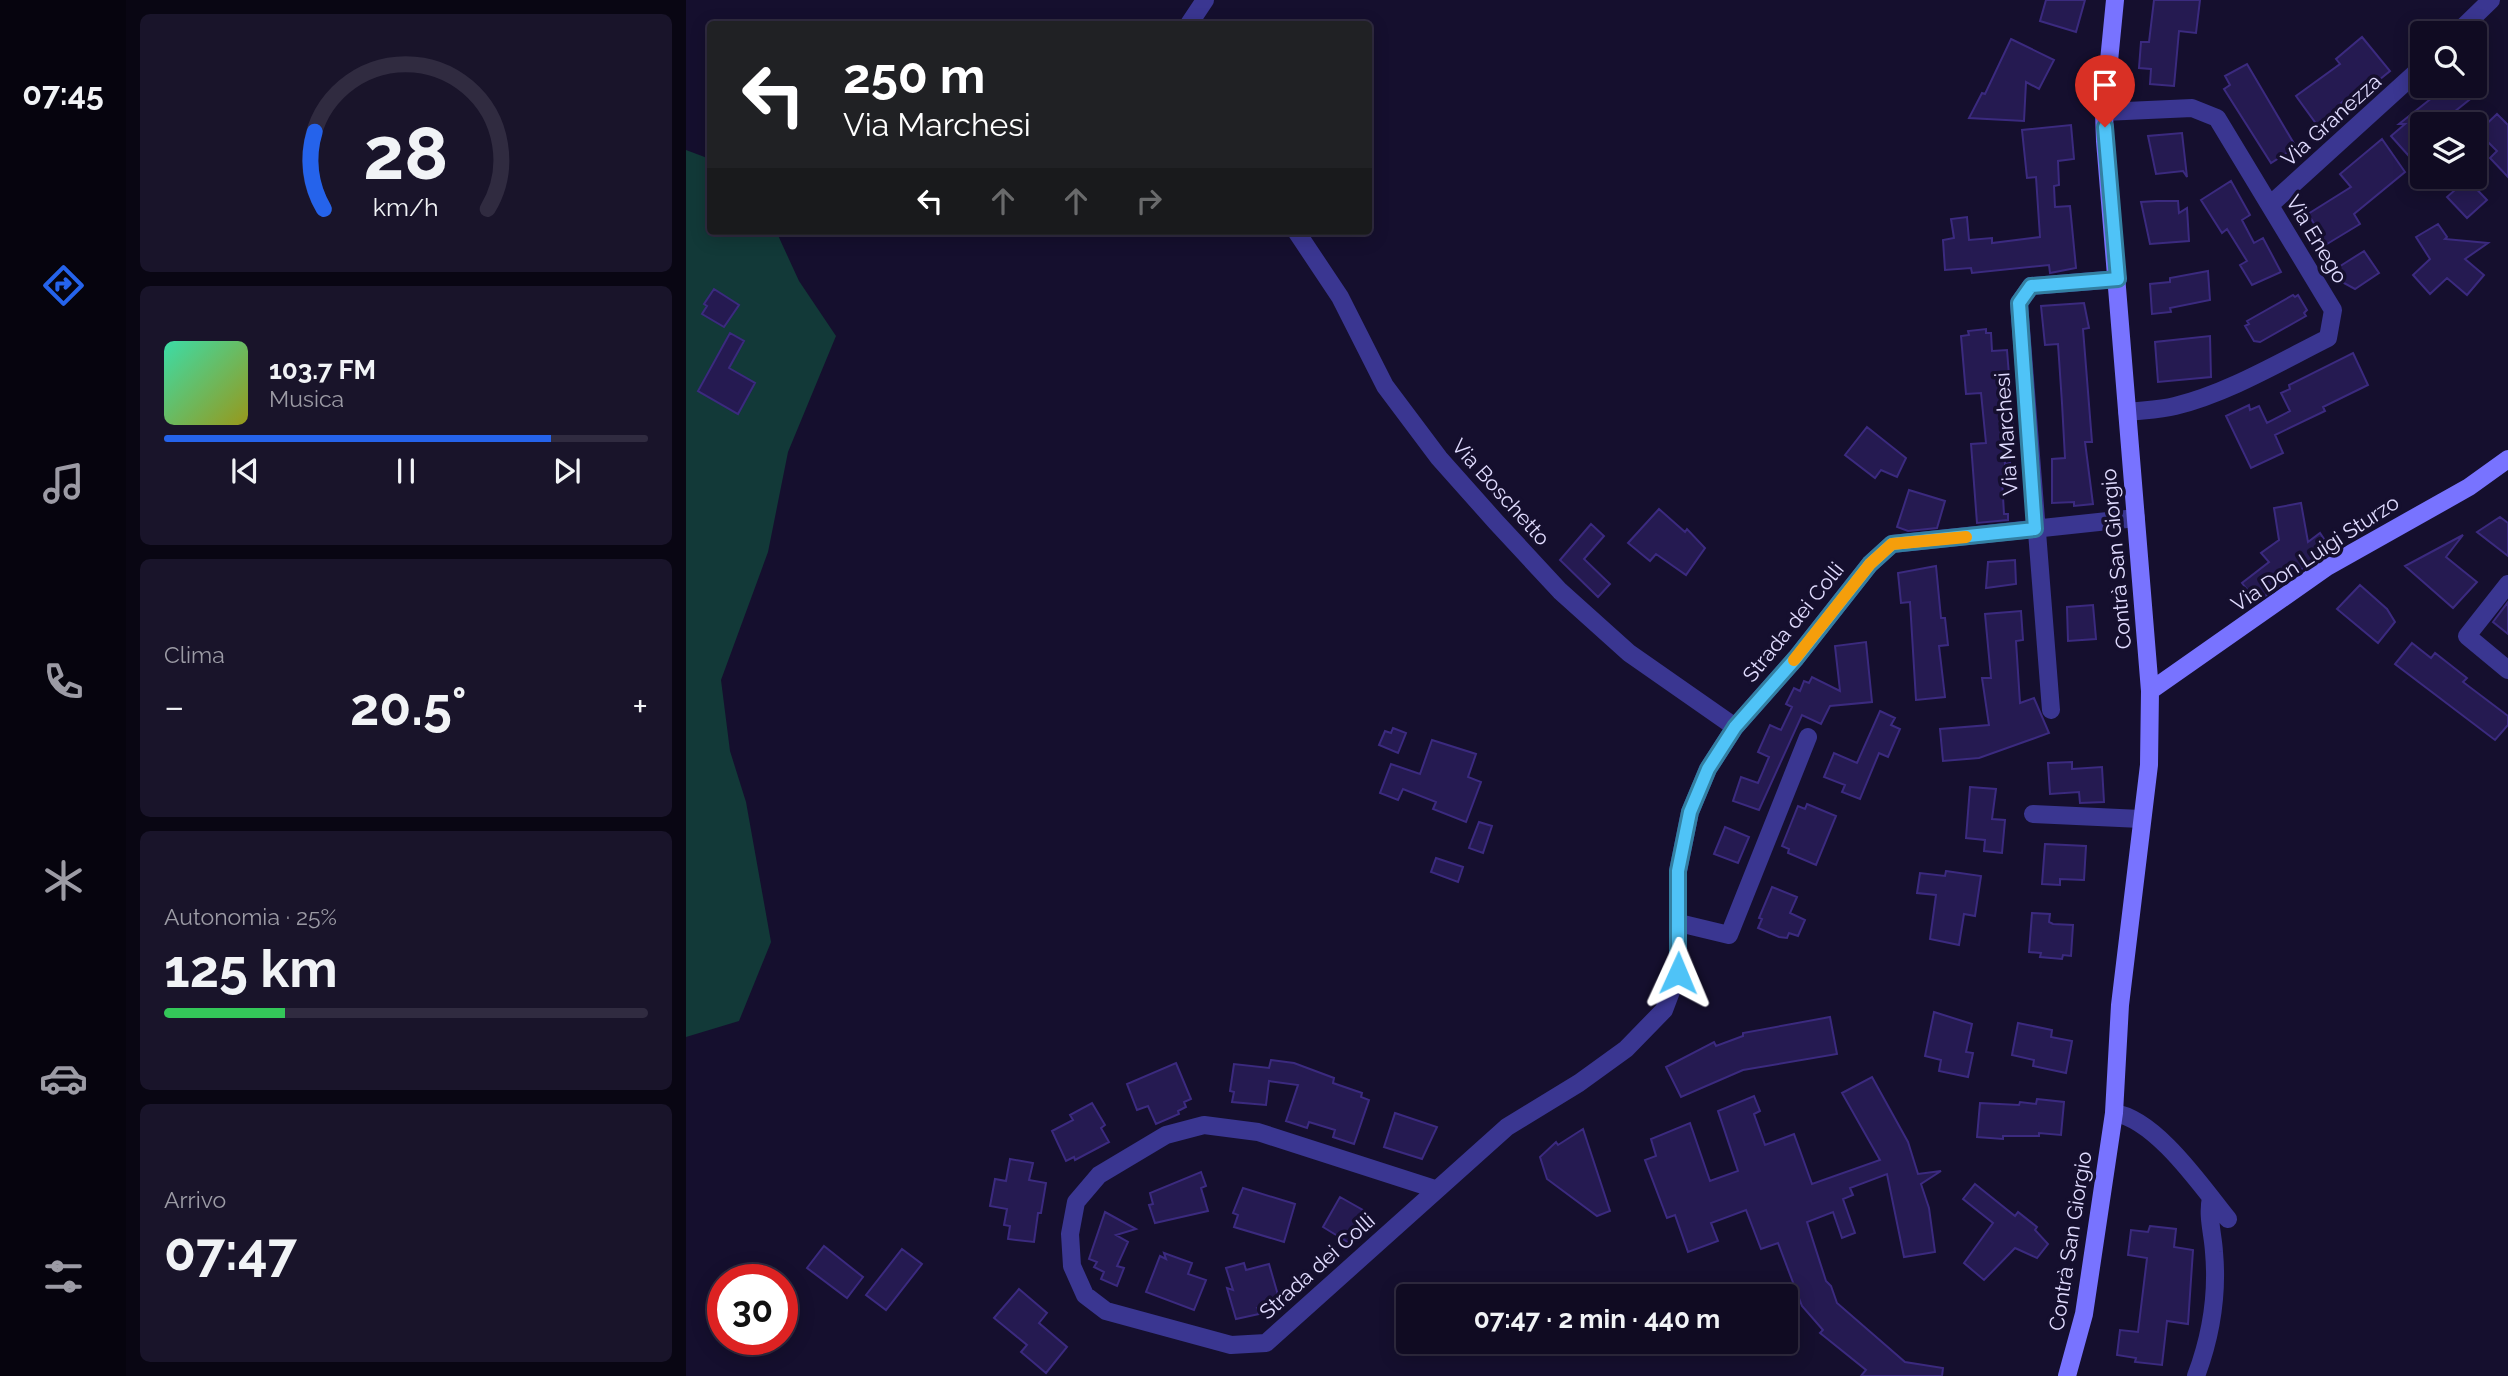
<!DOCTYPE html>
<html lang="it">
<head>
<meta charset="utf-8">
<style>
  body { margin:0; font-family:Raleway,sans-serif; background:#19142a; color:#f1f3f6; height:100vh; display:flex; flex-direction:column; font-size:26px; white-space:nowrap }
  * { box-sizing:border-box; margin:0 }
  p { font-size:23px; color:#9c9ba5 }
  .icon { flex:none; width:38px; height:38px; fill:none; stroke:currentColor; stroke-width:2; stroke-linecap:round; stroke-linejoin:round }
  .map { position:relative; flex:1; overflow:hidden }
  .drawer { display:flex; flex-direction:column; gap:14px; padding:14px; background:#090613; width:560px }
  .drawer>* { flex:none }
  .top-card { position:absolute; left:21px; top:21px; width:665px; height:214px; border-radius:7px; box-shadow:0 4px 18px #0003,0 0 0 2px #302b40; background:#202124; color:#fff; overflow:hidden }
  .fabs { position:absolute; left:1724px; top:21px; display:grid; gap:14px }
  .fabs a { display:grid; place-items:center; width:77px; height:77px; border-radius:7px; background:#100b22; box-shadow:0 4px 18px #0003,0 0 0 2px #302b40; font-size:35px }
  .speed { position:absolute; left:21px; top:1264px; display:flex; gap:14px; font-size:35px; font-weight:700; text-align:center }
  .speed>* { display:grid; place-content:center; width:91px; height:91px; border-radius:50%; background:#100b22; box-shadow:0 4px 18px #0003,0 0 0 2px #302b40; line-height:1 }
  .speed .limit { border:10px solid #d22; background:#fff; color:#111 }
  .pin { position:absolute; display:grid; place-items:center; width:60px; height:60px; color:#fff; margin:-72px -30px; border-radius:50% 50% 50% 0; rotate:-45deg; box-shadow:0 0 7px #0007 }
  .pin .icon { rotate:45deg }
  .me { position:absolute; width:77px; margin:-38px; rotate:1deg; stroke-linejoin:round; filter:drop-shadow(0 0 5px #0008) }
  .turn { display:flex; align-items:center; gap:24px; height:147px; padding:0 21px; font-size:32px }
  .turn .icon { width:91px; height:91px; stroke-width:2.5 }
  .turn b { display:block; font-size:49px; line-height:60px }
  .lanes { display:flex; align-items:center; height:66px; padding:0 21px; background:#0003; justify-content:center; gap:35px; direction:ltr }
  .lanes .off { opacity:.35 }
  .big { font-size:52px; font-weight:700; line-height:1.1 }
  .drawer .widget { flex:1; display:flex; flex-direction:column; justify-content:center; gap:10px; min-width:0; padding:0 24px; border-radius:10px; background:#19142a }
  .drawer .dial { align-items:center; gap:0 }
  .dial svg { height:182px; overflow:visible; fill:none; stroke:#302b40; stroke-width:7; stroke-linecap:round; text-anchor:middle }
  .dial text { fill:#f1f3f6; stroke:none }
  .song { display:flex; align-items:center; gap:21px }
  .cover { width:84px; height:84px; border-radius:10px; background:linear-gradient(135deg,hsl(160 70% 55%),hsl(60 70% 35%)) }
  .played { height:7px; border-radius:4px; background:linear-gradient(90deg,#2563eb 80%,#302b40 80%) }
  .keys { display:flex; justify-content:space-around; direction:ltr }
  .heat { display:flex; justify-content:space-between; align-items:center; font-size:38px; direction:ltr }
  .charge { height:10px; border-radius:5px; background:linear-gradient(90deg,#34c759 25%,#302b40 0) }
  .trip { position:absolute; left:710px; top:1284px; width:402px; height:70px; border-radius:7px; background:#100b22; box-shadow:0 4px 18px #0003,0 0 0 2px #302b40; font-weight:700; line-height:70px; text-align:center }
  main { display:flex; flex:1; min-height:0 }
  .tabs { display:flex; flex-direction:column; width:126px; justify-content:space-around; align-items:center; background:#06040e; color:#9c9ba5 }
  .tabs .icon { width:49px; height:49px }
  .tabs .current { color:#2563eb }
  .tabs b { font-size:32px; color:#f1f3f6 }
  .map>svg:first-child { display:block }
  .green { fill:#123938 }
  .building { fill:#251a51; stroke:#3b2a7f; stroke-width:2 }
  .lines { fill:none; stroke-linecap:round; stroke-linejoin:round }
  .street { stroke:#3a3691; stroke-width:18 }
  .secondary { stroke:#7873ff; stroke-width:18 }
  .route-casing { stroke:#337fa1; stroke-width:18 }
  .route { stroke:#4fc3f7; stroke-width:12 }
  .slow { stroke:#f59e0b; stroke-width:12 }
  .labels { text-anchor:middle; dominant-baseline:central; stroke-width:7; stroke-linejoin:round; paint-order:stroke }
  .street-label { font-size:21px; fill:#e1dcff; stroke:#150f2e }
</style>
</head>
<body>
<main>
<nav class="tabs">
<b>07:45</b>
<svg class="icon current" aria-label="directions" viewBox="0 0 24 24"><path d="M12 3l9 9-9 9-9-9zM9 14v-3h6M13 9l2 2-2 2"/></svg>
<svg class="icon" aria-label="music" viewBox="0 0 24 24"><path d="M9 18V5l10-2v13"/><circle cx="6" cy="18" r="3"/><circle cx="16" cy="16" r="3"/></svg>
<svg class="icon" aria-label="phone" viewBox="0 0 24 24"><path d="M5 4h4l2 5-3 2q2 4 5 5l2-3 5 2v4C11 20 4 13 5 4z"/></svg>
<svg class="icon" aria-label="climate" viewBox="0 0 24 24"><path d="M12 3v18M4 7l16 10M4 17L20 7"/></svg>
<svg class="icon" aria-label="car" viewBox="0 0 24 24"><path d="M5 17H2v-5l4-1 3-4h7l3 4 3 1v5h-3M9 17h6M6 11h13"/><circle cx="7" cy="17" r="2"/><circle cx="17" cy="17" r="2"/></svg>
<svg class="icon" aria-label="filters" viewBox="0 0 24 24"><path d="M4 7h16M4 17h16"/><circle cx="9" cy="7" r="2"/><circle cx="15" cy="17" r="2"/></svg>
</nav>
<section class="drawer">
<div class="widget dial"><svg viewBox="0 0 100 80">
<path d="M14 69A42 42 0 1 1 86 69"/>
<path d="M14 69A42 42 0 0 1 10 35" stroke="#2563eb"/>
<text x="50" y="56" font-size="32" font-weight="700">28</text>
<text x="50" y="72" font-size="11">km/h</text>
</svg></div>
<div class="widget">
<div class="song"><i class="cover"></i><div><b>103.7 FM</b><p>Musica</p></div></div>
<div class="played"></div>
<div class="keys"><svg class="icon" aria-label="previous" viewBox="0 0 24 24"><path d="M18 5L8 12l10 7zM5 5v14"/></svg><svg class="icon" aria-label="pause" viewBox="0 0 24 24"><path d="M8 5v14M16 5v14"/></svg><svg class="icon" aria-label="next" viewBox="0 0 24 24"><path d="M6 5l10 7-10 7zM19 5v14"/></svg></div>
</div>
<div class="widget"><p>Clima</p>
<div class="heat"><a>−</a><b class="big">20.5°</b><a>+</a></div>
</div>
<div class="widget"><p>Autonomia · 25%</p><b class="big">125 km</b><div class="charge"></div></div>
<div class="widget"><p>Arrivo</p><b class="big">07:47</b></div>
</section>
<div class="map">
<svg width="1822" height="1376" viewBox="0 0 1822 1376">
  <rect width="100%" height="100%" fill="#150f2e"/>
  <path class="green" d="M0,150L24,159V231H90L113,281L150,336L102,452L82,552L35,680L44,751L60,802L85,942L53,1021L0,1037Z"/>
  <path class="building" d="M1360,0H1399L1390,32L1354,21Z
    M1468,0H1514L1510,33L1493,31L1488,86L1464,84L1465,69L1453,68L1455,42H1463Z
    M1676,37L1704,71L1678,92L1675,88L1655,103L1660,110L1634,129L1610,96L1654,64L1650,59Z
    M1325,39L1368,60L1353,89L1340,82L1338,121L1283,118L1296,93L1299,94Z
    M1561,64L1610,147L1585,163L1538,89L1544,85L1539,76Z
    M1761,86H1780L1788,96L1753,124H1736V143L1722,155L1705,136L1719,124H1713Z
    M1811,114L1822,125V177L1804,158L1811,151L1792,132Z
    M1385,125L1388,159L1372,161L1373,185L1368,186L1369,207L1384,206L1390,268L1364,273L1363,265L1286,273L1285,268L1259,270L1257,240L1268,238L1265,219L1281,217L1283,240L1306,238V243L1354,237L1350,177L1341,178L1336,130Z
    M1496,133L1501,177L1497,171L1470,174L1462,136Z
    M1696,139L1719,172L1668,214L1674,224L1641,244L1622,214L1665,187L1654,174Z
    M1757,177H1779L1801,200L1781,218L1761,197L1769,190Z
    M1545,181L1564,215L1556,220L1568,243L1577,238L1595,272L1566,285L1554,265L1561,261L1541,229L1536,233L1515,200Z
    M1471,201H1492L1493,213L1501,208L1503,241L1464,244L1455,202Z
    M1752,224L1761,237L1759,239L1802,243L1779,259L1798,275L1781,295L1761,278L1744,294L1727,275L1744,259L1730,237Z
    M1678,251L1693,273L1669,289L1656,282L1648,270Z
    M1522,271L1524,300L1484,308L1485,312L1466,314L1464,284L1484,282V278Z
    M28,289L53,305L38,327L16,314L21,306L18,304Z
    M1607,295L1609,297L1612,295L1621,310L1618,313L1620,316L1574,342L1568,341L1559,326L1563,324L1561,321Z
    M1398,303L1403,328L1397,329L1406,442H1399L1407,504L1388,506V502L1366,503V459L1379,458L1376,403L1372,344L1359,345L1355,306Z
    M1300,329V333H1305L1306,351L1321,350L1327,425L1316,426L1319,464L1324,463L1325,478L1316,479L1318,514H1322V520L1291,523L1285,444L1300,443L1295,393L1280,394L1275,336L1283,335L1282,331Z
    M44,333L58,341L43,368L69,383L52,414L12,391Z
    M1524,336L1525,377L1472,382L1469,342Z
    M1667,353L1682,385L1637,407L1639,411L1589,435L1597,453L1565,468L1540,416L1563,405L1564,410L1573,406L1581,423L1604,411L1595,393L1604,389L1603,385Z
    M1181,427L1220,458L1211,477L1195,470L1189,478L1159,455Z
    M1223,490L1259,501L1251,528L1222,531L1211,527Z
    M1615,503L1622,542L1634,533L1644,548L1571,602L1556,583L1583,562L1575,553L1593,540L1588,508Z
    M973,509L999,532L1001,529L1019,548L1000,575L970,554L964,561L942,543Z
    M1814,517L1822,523V556L1791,532Z
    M905,524L918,536L898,559L924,584L912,597L874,560Z
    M1777,535L1760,557L1791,582L1767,608L1719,566Z
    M1329,560L1330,584L1300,588L1302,562Z
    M1250,566L1255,618H1259L1262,645L1253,646L1259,697L1230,700L1224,602L1215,603L1212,573Z
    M1674,585L1701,609L1709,622L1692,643L1651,609Z
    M1822,602V634L1807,622Z
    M1407,605L1410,639L1382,641L1381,607Z
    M1335,611L1337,640L1330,641L1334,703L1348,698L1363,733L1293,758L1257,761L1254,729L1303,725L1296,678H1305L1299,614Z
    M1180,642L1186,702L1144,706L1135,724L1116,715L1073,810L1047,801L1055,777L1072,783L1083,757L1072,752L1084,725L1095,730L1106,707L1100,704L1108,688L1114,691L1118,681L1123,683L1126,677L1154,691L1149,646Z
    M1726,643L1745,658L1749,653L1781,678L1777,682L1822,716V725L1809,740L1709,664Z
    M1194,711L1209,718L1205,725L1214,729L1202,757L1193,753L1174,799L1156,792L1159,785L1138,777L1148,753L1171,763Z
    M707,728L720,733L712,753L693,745L699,731L705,733Z
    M746,740L790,754L782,777L795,782L780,822L747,809L750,802L717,789L712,800L694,793L705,764L734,774Z
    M1386,762V769L1416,767L1418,802L1394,803L1393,792L1364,794L1362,763Z
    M1284,787L1310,789L1306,819L1319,820L1316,853L1298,851L1299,840L1280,838Z
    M1121,804L1150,816L1130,865L1102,853L1103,849L1096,846L1112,806L1119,809Z
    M793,822L806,826L797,853L783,848Z
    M1039,827L1063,837L1052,863L1028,854Z
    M1359,844L1400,846L1398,880L1374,879V885L1356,884Z
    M750,858L777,867L772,882L745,872Z
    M1260,871L1295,876L1289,916L1278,914L1273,945L1244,939L1250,895L1231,893L1234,873L1259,876Z
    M1086,887L1111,897L1104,913L1119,920L1112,936L1103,933L1101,938L1093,937L1072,928L1076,919L1073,918Z
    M1346,913L1364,914L1363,922L1367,924L1387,925L1385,956L1377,955L1376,959L1354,957L1355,953L1343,952Z
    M1248,1012L1286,1024L1280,1052L1287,1053L1282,1077L1253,1071L1255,1060L1239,1056Z
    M1144,1017L1151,1054L1057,1070L995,1097L980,1067L1028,1042L1030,1046L1057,1036V1033Z
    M1332,1023L1366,1030L1365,1037L1386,1041L1380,1073L1347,1066L1348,1060L1326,1055Z
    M585,1060L608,1063L648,1078L647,1083L676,1093L675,1097L683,1100L668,1144L647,1137L649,1130L623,1122L621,1128L600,1121L612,1085L583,1081L580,1105L546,1102L548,1092L544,1091L548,1064L583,1068Z
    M490,1063L505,1099L498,1102L500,1107L492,1111L493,1114L470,1124L462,1106L451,1110L441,1084Z
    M1186,1077L1222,1142L1232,1174L1255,1171L1235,1184L1243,1208L1249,1252L1218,1257L1201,1174L1164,1188L1167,1195L1157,1199L1169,1233L1156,1238L1147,1212L1121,1222L1140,1281L1145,1286L1151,1303L1219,1362L1257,1368L1256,1376H1175L1180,1370L1134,1333L1137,1330L1116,1306L1092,1243L1075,1249L1060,1210L1025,1223L1032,1241L1002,1252L989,1215L981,1218L959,1160L970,1156L965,1139L1004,1123L1024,1181L1052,1171L1032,1111L1068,1096L1074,1111L1068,1114L1079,1145L1108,1134L1126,1184L1194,1160L1156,1093Z
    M1351,1099L1378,1102L1375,1135L1353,1133V1136H1317V1139L1291,1137L1294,1103L1333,1105L1334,1102L1350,1104Z
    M406,1103L419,1125L415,1128L423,1142L389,1160L388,1157L380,1161L366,1131L387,1120L384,1115Z
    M709,1113L751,1127L736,1159L698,1147Z
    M897,1129L924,1211L911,1216L861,1179L854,1157L870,1142L872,1145Z
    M324,1159L347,1163L343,1180L360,1183L355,1213H352L348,1242L322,1239L324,1226L318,1225L321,1209L304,1206L309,1179L320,1181Z
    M515,1172L520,1186L515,1188L522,1211L469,1223L463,1205L467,1204L464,1193Z
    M1289,1184L1329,1216L1332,1212L1351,1227L1349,1230L1362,1244L1351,1258L1329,1248L1298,1280L1278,1263L1307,1223L1277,1199Z
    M557,1188L609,1204L598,1242L548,1227L552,1215L547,1213Z
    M654,1197L682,1213L665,1244L637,1227Z
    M419,1212L450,1229L430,1235L442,1242L431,1266L438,1268L431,1286L415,1279L418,1272L408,1267L411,1262L403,1259Z
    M1464,1226L1490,1229L1488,1247L1507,1250L1502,1324L1481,1321L1476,1365L1449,1362L1450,1358L1431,1355L1434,1330L1452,1332L1461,1258L1442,1255L1445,1230L1462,1232Z
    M138,1246L177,1277L161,1298L121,1268Z
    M216,1249L236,1264L200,1310L180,1295Z
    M478,1253L506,1263L502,1274L520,1280L508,1310L460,1292L474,1256L480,1259Z
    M558,1263L560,1270L583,1264L594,1302L571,1308L573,1314L550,1319L541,1288L547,1290L540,1268Z
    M333,1289L361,1313L353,1323L381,1347L360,1373L335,1352L341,1345L308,1318Z"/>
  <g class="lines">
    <path class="street" d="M503,24L519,0
      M1771,33L1805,0
      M1418,112L1506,108L1531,118L1647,310L1642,338C1594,362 1542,393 1489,406C1474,410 1457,410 1441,412
      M1584,205L1736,67
      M610,231L654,297L699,386L753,458L810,522L874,591L943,653L1049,727
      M1822,584L1781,636L1822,670
      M1365,710L1333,303L1345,286L1432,279
      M1347,814L1455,819
      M993,923L1043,935L1122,737
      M1428,1113C1470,1119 1516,1187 1542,1219
      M749,1189L572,1132L518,1125L480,1135L413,1175L390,1202L384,1234L386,1266L399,1295L420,1311L545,1345L580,1343L821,1127L893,1083L940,1049L978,1010L992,973V871L1004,812L1022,769L1049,727L1110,658L1184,564L1206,544L1450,518
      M1510,1376C1525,1336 1532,1296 1528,1252C1527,1234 1521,1216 1525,1198"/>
    <path class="secondary" d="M1464,691L1641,567L1783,487L1822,459
      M1381,1376L1398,1314L1428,1113L1434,1005L1463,765L1464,691L1419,141L1418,112L1429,0"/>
  </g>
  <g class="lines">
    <defs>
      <path id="route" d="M992,973V871L1004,812L1022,769L1049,727L1110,658L1184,564L1206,544L1349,529L1333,303L1345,286L1432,279L1419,127"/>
    </defs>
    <use href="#route" class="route-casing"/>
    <use href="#route" class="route"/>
    <path class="slow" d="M1108,660L1184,564L1206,544L1280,537"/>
  </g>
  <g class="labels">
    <g class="street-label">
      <text transform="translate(1645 120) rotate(-42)">Via Granezza</text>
      <text transform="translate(1631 239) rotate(59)">Via Enego</text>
      <text transform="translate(1320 434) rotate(-94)">Via Marchesi</text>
      <text transform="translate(815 492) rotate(48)">Via Boschetto</text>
      <text transform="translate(1629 553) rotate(-33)">Via Don Luigi Sturzo</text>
      <text transform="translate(1430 559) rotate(-95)">Contrà San Giorgio</text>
      <text transform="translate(1107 622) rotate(-51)">Strada dei Colli</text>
      <text transform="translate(1384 1241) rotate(-81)">Contrà San Giorgio</text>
      <text transform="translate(631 1266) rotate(-42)">Strada dei Colli</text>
    </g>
  </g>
</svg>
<div class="fabs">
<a><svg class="icon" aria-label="search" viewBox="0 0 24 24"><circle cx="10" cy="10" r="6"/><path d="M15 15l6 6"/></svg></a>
<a><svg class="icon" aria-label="layers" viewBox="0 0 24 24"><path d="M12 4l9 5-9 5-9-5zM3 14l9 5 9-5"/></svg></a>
</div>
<div class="speed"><div class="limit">30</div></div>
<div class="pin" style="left:1419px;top:127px;background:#d93025"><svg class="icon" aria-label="arrive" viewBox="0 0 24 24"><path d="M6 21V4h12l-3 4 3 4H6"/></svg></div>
<svg class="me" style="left:992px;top:973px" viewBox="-20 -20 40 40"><path d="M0-17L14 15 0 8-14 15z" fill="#4fc3f7" stroke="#fff" stroke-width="4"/></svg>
<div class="trip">07:47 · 2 min · 440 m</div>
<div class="top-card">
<div class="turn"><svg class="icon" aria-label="left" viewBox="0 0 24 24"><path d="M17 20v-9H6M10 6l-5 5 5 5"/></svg><div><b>250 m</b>Via Marchesi</div></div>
<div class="lanes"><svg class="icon" aria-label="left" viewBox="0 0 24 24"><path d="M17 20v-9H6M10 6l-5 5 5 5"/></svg><svg class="icon off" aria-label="ahead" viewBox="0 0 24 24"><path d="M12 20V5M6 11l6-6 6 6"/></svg><svg class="icon off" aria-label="ahead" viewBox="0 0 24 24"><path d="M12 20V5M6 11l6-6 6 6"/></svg><svg class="icon off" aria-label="right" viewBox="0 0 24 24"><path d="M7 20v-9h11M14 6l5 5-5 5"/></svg></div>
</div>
</div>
</main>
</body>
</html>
